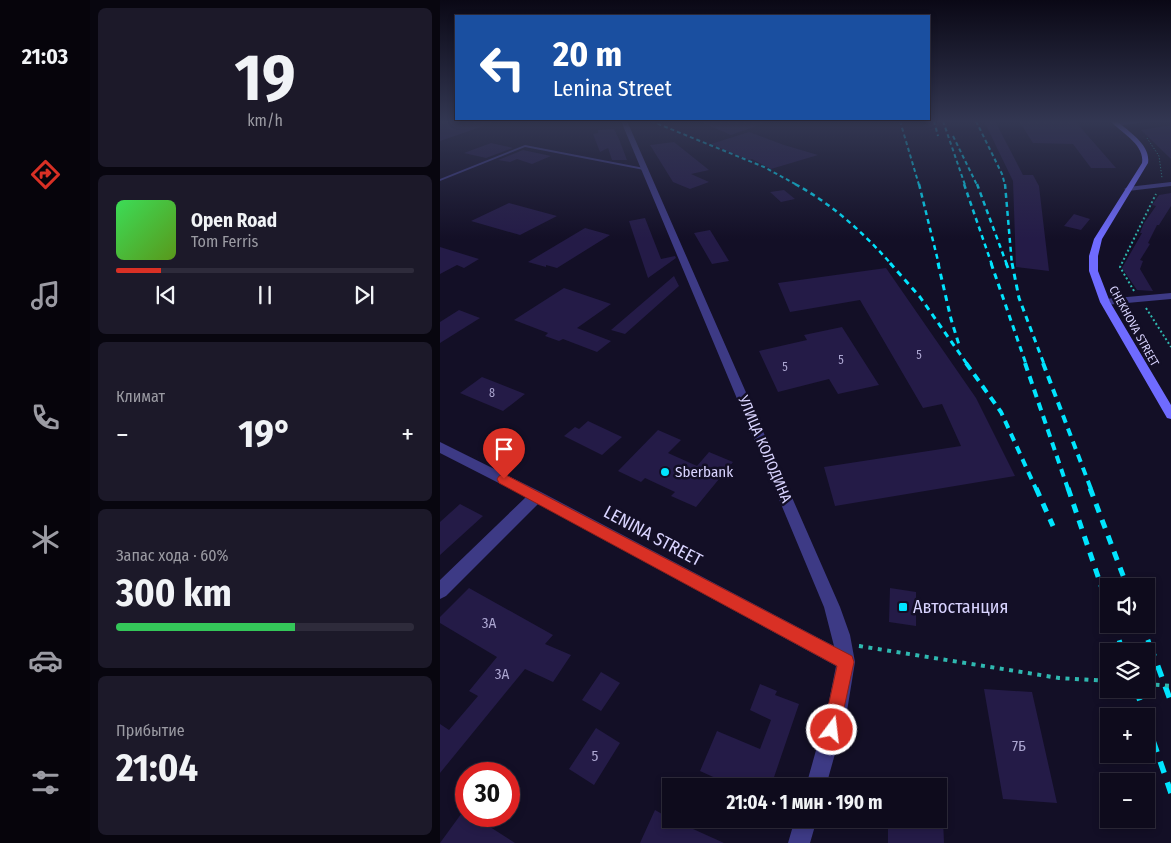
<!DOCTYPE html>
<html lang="ru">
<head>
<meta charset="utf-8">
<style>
  body { margin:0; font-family:"Fira Sans Condensed",sans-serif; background:#1c1929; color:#f1f3f6; height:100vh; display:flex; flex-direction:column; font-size:19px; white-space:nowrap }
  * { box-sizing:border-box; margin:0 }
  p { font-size:16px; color:#9b9ba3 }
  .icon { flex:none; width:28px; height:28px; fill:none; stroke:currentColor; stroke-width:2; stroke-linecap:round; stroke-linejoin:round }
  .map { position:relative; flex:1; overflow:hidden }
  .drawer { display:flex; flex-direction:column; gap:8px; padding:8px; background:#08060f; width:350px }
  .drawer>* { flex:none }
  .banner { position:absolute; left:15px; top:15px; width:475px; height:105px; border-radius:0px; box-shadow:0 2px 8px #0003,0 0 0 1px #2e2b3b; background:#1a4fa0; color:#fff; overflow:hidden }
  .fabs { position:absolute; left:660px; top:578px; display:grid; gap:10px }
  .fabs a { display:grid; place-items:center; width:55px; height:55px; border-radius:0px; background:#0e0b1c; box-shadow:0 2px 8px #0003,0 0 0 1px #2e2b3b; font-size:25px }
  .speed { position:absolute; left:15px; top:762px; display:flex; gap:10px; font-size:25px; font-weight:700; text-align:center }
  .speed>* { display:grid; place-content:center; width:65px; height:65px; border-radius:50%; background:#0e0b1c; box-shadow:0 2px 8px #0003,0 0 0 1px #2e2b3b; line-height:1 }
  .speed .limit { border:8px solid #d22; background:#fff; color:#111 }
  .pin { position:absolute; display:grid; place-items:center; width:42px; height:42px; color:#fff; margin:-51px -21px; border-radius:50% 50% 50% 0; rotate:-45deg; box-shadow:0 0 5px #0007 }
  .pin .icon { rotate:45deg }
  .me { position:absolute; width:55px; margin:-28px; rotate:15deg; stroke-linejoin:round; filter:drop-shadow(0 0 4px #0008) }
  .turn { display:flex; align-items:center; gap:18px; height:105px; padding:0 15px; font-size:22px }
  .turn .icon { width:65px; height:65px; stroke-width:2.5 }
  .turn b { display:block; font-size:35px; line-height:42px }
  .big { font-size:38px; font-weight:700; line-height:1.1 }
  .drawer .card { flex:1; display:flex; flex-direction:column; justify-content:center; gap:8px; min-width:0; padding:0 18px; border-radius:8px; background:#1c1929 }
  .drawer .dial { align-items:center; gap:0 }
  .dial b { font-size:65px; line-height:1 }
  .song { display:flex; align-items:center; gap:15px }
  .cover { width:60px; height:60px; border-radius:8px; background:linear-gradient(135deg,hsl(130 70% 55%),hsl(90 70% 35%)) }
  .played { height:5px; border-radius:2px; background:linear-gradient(90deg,#d93025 15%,#2e2b3b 15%) }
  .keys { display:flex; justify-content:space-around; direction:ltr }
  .heat { display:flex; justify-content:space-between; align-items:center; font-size:28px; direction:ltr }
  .charge { height:8px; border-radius:4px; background:linear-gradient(90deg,#34c759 60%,#2e2b3b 0) }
  .trip { position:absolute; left:222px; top:778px; width:285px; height:50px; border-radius:0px; background:#0e0b1c; box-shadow:0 2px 8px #0003,0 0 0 1px #2e2b3b; font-weight:700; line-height:50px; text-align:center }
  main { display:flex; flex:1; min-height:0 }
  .dock { display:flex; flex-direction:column; width:90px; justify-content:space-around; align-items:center; background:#06040b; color:#9b9ba3 }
  .dock .icon { width:35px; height:35px }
  .dock .on { color:#d93025 }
  .dock b { font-size:22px; color:#f1f3f6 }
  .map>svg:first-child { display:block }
  .building { fill:#241b47 }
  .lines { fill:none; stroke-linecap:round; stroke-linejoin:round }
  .path-far3 { stroke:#2fb8b0; stroke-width:1; stroke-dasharray:1 2; stroke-linecap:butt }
  .path-far2 { stroke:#2fb8b0; stroke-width:2; stroke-dasharray:2 2.5; stroke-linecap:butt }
  .path-far1 { stroke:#2fb8b0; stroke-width:3; stroke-dasharray:3 5; stroke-linecap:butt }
  .path { stroke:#2fb8b0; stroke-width:4; stroke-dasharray:4 5.5; stroke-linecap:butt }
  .service { fill:#3d3a85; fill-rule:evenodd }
  .minor { fill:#3d3a85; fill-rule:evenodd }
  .secondary { fill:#6f6bff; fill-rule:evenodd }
  .rail-far5 { stroke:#00e5ff; stroke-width:2; stroke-dasharray:4 3; stroke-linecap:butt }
  .rail-far4 { stroke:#00e5ff; stroke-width:2.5; stroke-dasharray:5 4; stroke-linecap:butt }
  .rail-far3 { stroke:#00e5ff; stroke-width:3; stroke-dasharray:6 5; stroke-linecap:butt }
  .rail-far2 { stroke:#00e5ff; stroke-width:4; stroke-dasharray:8 6; stroke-linecap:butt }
  .rail-far1 { stroke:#00e5ff; stroke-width:5; stroke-dasharray:9 8; stroke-linecap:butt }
  .rail { stroke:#00e5ff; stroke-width:5.5; stroke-dasharray:12 10; stroke-linecap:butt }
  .path-bridge { stroke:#2fb8b0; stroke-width:4; stroke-dasharray:4 5.5; stroke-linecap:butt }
  .route { fill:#d93025; stroke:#8d1f18 }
  .poi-dot { fill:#00e5ff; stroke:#130f26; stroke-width:2 }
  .labels { text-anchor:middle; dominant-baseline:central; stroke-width:5; stroke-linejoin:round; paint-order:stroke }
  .far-street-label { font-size:12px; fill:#d9d4ff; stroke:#130f26 }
  .number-label { font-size:12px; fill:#aca6d1 }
  .street-label { font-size:15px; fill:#d9d4ff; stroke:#130f26 }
  .poi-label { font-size:15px; fill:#d9d4ff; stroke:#130f26; text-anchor:start }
  .near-number-label { font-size:15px; fill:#aca6d1 }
  .near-street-label { font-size:18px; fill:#d9d4ff; stroke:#130f26 }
  .near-poi-label { font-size:18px; fill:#d9d4ff; stroke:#130f26; text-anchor:start }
</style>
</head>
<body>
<main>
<nav class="dock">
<b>21:03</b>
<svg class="icon on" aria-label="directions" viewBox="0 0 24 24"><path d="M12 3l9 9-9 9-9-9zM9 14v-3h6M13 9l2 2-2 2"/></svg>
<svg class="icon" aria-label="music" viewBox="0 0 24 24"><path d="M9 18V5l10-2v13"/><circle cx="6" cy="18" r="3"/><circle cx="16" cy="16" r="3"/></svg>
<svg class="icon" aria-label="phone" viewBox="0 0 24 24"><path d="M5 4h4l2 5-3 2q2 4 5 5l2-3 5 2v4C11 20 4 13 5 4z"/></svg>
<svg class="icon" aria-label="climate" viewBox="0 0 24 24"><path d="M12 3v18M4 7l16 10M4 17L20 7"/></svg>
<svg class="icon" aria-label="car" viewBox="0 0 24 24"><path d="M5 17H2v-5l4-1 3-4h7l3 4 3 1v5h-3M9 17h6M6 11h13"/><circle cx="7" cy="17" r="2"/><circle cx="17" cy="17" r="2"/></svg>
<svg class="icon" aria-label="filters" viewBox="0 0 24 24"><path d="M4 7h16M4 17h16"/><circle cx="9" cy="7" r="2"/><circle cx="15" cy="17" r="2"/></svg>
</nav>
<section class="drawer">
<div class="card dial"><b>19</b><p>km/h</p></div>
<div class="card">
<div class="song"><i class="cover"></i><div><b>Open Road</b><p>Tom Ferris</p></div></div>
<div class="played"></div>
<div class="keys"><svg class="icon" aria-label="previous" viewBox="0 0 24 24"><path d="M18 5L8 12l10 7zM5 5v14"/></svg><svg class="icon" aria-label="pause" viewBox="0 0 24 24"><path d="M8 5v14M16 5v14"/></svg><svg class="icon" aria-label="next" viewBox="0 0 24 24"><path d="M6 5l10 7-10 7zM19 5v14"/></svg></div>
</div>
<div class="card"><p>Климат</p>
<div class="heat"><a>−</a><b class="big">19°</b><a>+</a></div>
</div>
<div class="card"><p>Запас хода · 60%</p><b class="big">300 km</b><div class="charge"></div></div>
<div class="card"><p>Прибытие</p><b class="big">21:04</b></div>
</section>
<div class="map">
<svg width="731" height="843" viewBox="0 0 731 843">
  <rect width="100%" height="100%" fill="#130f26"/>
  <path class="building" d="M0,121H52V123L0,141Z
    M258,121H325V123L291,135Z
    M544,121H555L583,175H593L599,186L609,271L576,267L573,181Z
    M579,121H635L676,168H651L633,144L593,143Z
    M731,125V159L701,130Z
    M174,129L179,139L187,160H172L168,148L160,152L153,134L158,133V130Z
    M309,132L344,145L378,155L331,169L312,159L309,160L271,144Z
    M234,142L269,170L251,174L269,182L250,189L233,182L210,145Z
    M51,143L73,148L46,158L24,153Z
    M83,150L111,156L92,164L77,159L70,162L58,160Z
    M344,190L355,199L341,202L330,192Z
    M731,193V206L719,225H717L708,243L710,244L700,260L703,261L700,269L713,291L697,290L682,268L702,233H700L704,223L716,206L712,205L719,195Z
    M69,203L117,216L80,235L31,221Z
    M634,214L650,219L641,230L624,226Z
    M205,218L221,259L235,256L236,258L208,278L189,221Z
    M145,228L170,235L117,268L106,265V267L88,262Z
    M270,230L289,261L272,264L254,233Z
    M0,247L39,259L24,268L17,265L0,274Z
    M446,268L536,398L575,476L395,506L384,467L521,446L502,404L483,408L420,300L350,312L338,283Z
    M234,276L239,286L185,334L171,330Z
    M124,288L171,304L137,328L171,341L157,352L123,339L119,341L105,336L108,333L74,320Z
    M19,310L40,318L0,343V322Z
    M402,327L439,385L398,394L389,379L338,392L319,351L367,340L364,335Z
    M42,377L85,394L63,411L20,393Z
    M148,421L182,437L162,455L124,436L135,427L139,429Z
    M218,430L241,440L228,453L257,466L269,452L293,462L256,507L231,496L235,492L205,478L201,482L178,471Z
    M20,504L43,516L0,555V522Z
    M29,588L113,635L105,644L131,655L113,682L85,669L0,773V724L9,730L38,696L29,691L57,657L0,623V617Z
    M450,588L476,592V626L449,622Z
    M161,672L180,683L161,711L142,700Z
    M320,684L337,691L335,695L359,704L331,786H293L260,771L277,731L320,749L331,720L310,710Z
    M544,689L592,692L617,803L563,799Z
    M156,728L180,743L154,785L129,769Z
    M24,810L26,812V816H33L75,843H0Z
    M215,810L231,819L284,843H200Z
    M448,819H503L504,843H448Z"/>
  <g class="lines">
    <path class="path-far3" d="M707,138L719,156L722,178"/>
    <path class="path-far2" d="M694,291L680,267L716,194
      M706,308L731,347"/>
    <path class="path-far1" d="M419,646H421"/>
    <path class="path" d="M419,646L619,678L669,681"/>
    <path class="service" d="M85,145L204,168L206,169L204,170L85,147L0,181V179Z"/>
    <path class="minor" d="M181,121H187L400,607L410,635L415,662L407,711L386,786H366L387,711L396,666L98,504L6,596L0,599V580L86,497L0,453V442L101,492L394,646L384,607Z
      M686,121H713L676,126L673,124Z
      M731,182V186L688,191L684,189L688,187Z
      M731,293V299L665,305L660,302L665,299Z
      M355,819H377L370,843H348Z"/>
    <path class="secondary" d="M670,121H677C689,132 711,145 708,163L662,239L658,256V271L670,302L731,405V419L727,418L660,302L649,271V256L654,239L702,163C705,145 682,133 670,121Z"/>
    <path class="rail-far5" d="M211,121L324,167L357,185
      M460,121L479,185
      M494,121L498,136
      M503,121L525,185
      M536,121L562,174L565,185
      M513,136L537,185"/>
    <path class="rail-far4" d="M355,184C392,204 424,233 452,265
      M479,184L499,265
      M524,184L552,265
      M537,184L567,265
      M565,184L572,265"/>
    <path class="rail-far3" d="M450,263L480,297L527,364
      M498,263L511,319L520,348
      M551,263L586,364
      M566,263L568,268
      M572,263L579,298L604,364"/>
    <path class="rail-far2" d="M526,363L561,412L596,489
      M585,363L628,489
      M603,363L651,489"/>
    <path class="rail-far1" d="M596,488L613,526
      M628,488L669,609
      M650,488L687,586
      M674,624L681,646
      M702,624L710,646"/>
    <path class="rail" d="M681,645L683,651
      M710,645L731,702
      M696,689L705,716
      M706,720L731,793"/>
    <path class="path-bridge" d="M706,684L731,686"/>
  </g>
  <linearGradient id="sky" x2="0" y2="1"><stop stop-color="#0a0815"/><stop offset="0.51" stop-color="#333752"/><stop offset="1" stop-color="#333752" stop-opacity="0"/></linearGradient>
  <rect width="731" height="239" fill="url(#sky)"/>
  <path class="route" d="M64,474L412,656L414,662L398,736L392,739L386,736L383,730L397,666L59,483L57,479L59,476Z"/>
  <g class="poi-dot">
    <circle cx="225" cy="472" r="5"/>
    <rect x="458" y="602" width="10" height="10" rx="2.5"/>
  </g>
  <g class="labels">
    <g class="far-street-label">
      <text transform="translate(694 326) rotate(61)">CHEKHOVA STREET</text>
    </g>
    <g class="number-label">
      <text x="479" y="355">5</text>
      <text x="401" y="360">5</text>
      <text x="345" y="367">5</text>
      <text x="52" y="393">8</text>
    </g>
    <g class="street-label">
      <text transform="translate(325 449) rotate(67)">УЛИЦА КОЛОДИНА</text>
    </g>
    <g class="poi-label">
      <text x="235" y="472">Sberbank</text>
    </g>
    <g class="near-number-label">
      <text x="49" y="623">3А</text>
      <text x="62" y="674">3А</text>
      <text x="579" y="746">7Б</text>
      <text x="155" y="756">5</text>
    </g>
    <g class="near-street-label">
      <text transform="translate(213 536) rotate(28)">LENINA STREET</text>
    </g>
    <g class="near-poi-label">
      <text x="473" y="607">Автостанция</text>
    </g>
  </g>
</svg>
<div class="fabs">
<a><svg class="icon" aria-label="sound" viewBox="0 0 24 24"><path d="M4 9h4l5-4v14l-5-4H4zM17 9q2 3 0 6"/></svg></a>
<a><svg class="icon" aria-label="layers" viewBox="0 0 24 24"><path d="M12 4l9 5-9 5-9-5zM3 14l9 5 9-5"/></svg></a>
<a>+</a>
<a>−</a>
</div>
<div class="speed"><div class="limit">30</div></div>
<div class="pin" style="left:64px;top:479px;background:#d93025"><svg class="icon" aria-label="arrive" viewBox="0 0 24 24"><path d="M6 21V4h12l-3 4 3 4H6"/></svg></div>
<svg class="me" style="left:392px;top:730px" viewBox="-20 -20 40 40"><circle r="17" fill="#d93025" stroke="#fff" stroke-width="3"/><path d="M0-11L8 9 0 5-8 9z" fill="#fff"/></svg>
<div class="trip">21:04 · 1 мин · 190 m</div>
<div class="banner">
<div class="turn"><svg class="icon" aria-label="left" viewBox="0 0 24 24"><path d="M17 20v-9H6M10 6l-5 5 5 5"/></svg><div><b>20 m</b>Lenina Street</div></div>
</div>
</div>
</main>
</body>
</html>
